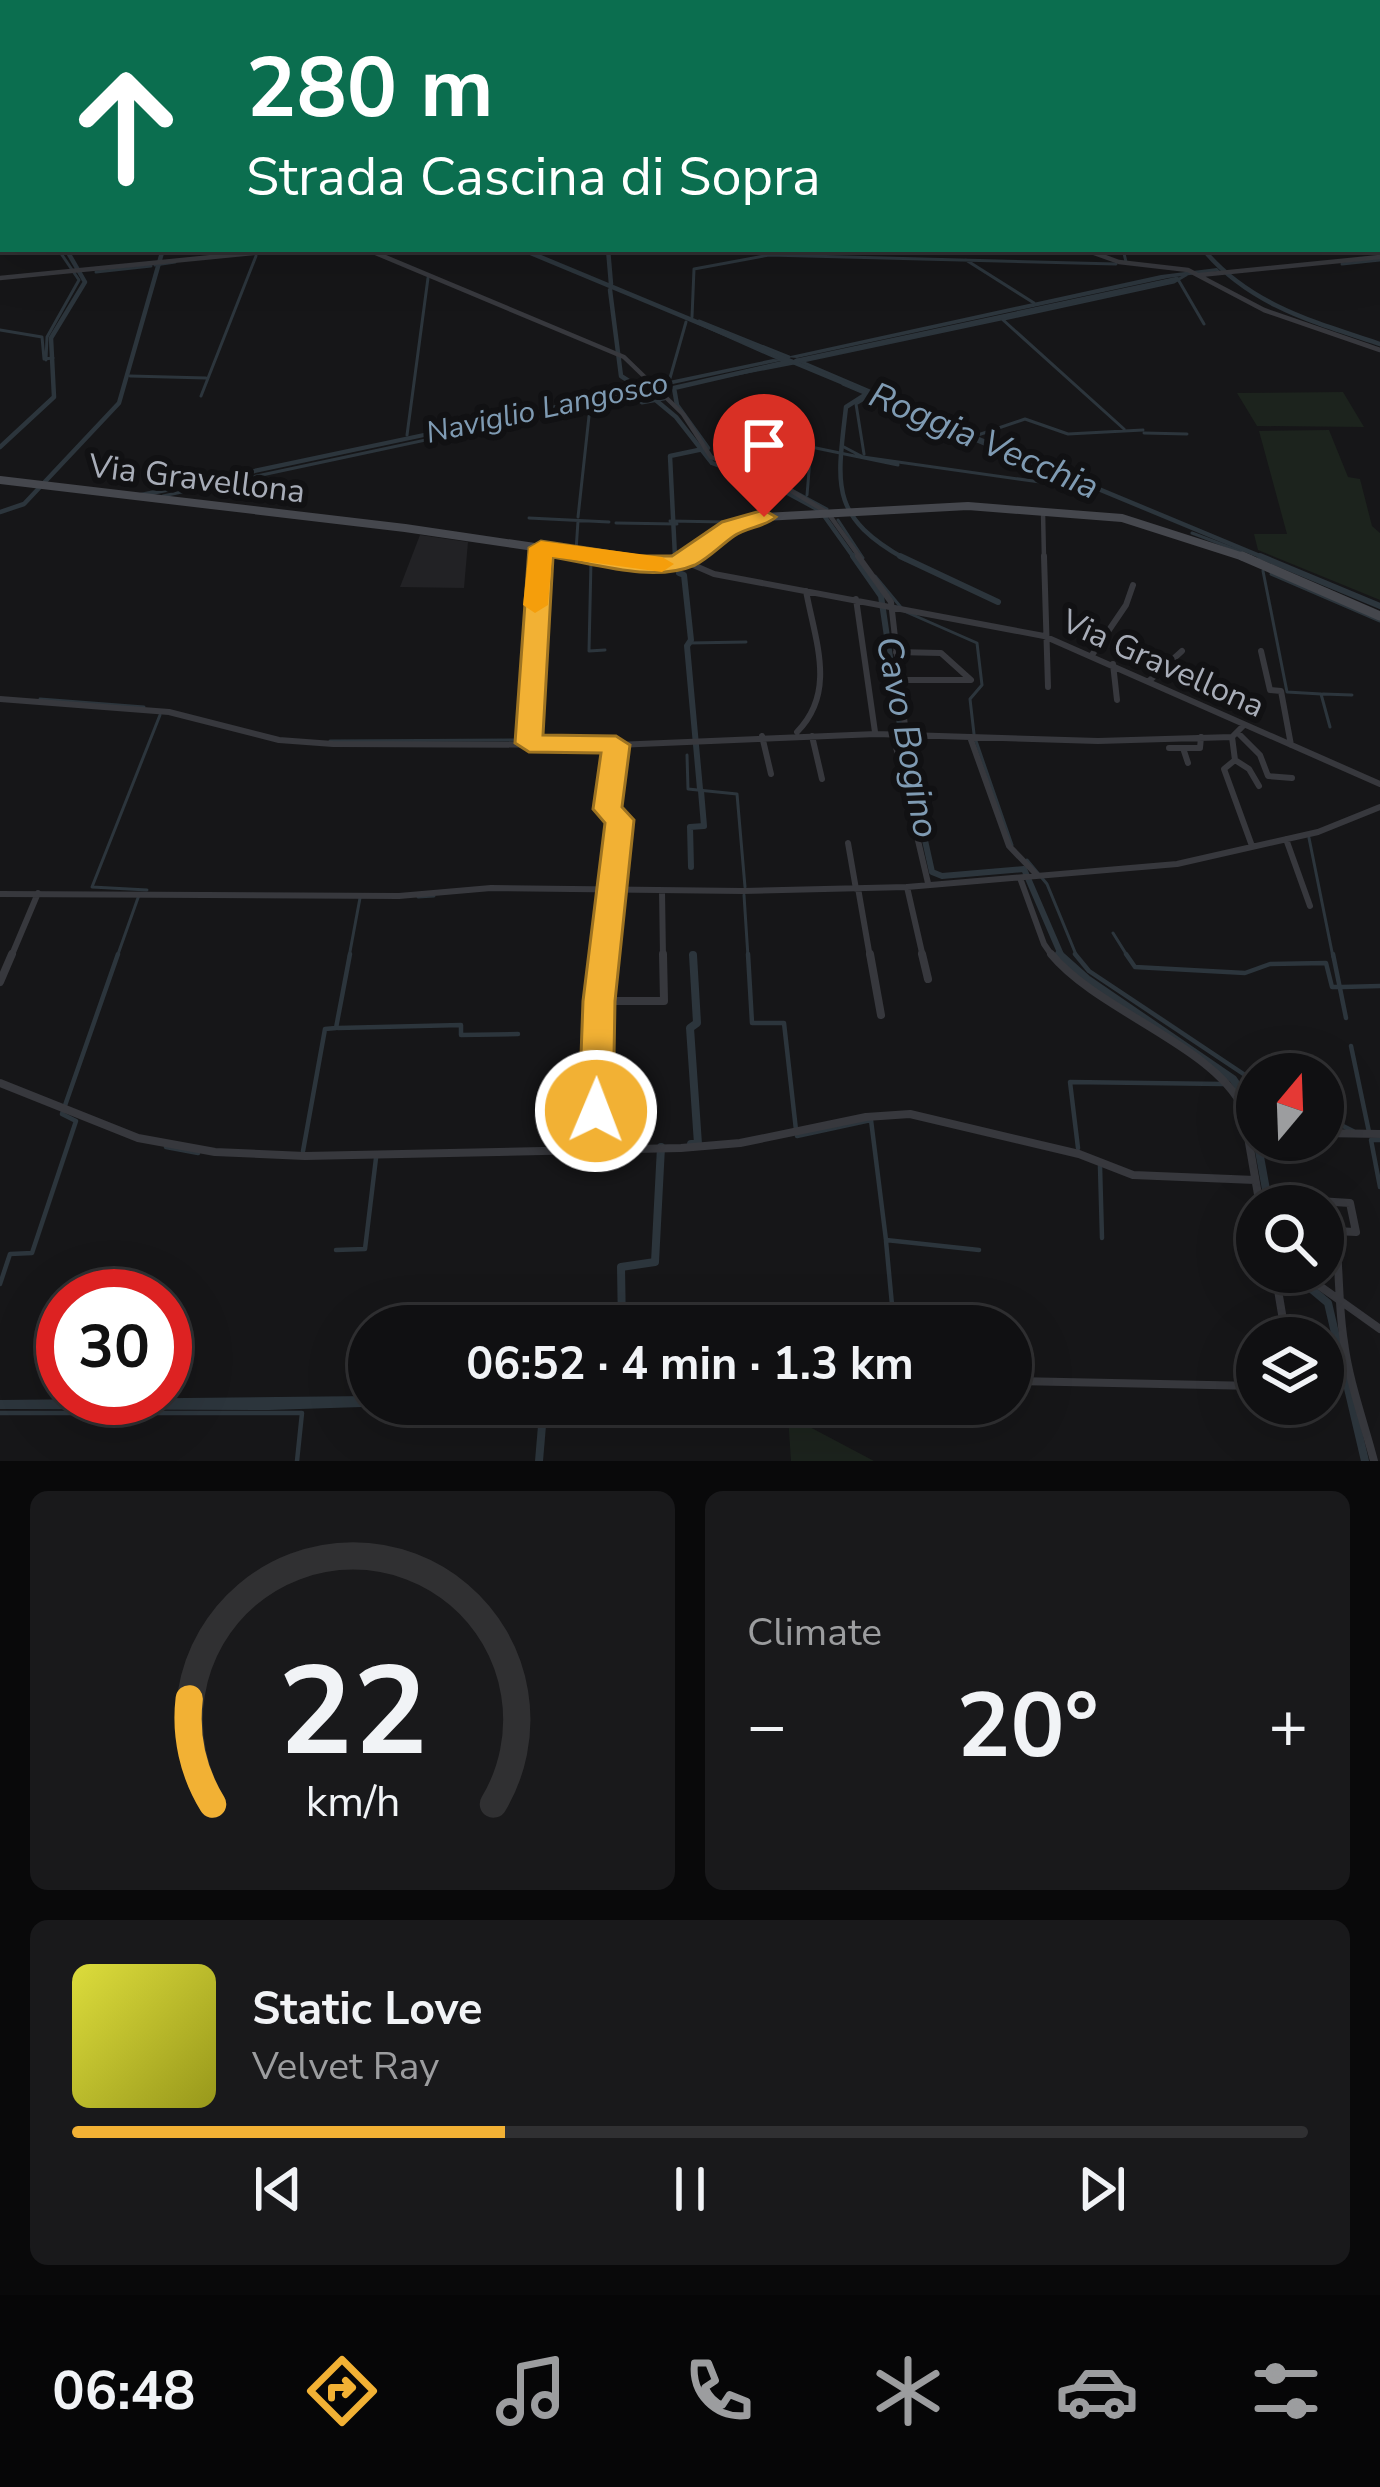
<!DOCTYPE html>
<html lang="en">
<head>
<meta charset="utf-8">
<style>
  body { margin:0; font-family:"Nunito Sans",sans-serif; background:#19191b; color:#f1f3f6; height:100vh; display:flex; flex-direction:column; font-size:45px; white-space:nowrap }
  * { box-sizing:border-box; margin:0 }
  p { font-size:39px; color:#9c9d9f }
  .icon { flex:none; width:66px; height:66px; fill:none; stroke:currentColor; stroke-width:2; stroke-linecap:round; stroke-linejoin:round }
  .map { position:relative; height:1461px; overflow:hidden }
  .drawer { display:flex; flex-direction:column; gap:30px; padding:30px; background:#09090a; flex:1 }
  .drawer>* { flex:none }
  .hud { position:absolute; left:0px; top:0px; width:1380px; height:252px; box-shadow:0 12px 48px #0002,0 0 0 3px #303032; background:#0b6e4f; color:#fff; overflow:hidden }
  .needle { width:78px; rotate:19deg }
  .fabs { position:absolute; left:1236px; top:1053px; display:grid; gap:24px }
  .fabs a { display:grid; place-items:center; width:108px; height:108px; border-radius:50%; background:#101012; box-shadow:0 12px 48px #0002,0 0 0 3px #303032; font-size:60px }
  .speed { position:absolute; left:36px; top:1269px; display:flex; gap:24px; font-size:60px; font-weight:700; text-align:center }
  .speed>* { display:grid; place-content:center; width:156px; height:156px; border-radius:50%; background:#101012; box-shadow:0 12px 48px #0002,0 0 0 3px #303032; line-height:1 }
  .speed .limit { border:18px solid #d22; background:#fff; color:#111 }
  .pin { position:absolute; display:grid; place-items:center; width:102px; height:102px; color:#fff; margin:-123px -51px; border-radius:50% 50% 50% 0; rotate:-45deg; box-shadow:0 0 12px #0007 }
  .pin .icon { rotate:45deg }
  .me { position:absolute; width:132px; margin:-66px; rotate:1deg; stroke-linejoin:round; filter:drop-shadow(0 0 9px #0008) }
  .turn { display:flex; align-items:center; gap:42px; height:252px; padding:0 48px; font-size:54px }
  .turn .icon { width:156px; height:156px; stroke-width:2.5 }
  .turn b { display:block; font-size:84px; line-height:102px }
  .big { font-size:90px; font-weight:700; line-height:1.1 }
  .drawer .card { flex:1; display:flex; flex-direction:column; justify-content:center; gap:18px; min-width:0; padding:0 42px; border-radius:18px; background:#19191b }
  .drawer .dial { align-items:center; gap:0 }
  .dial svg { height:312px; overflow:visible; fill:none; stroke:#303032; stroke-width:7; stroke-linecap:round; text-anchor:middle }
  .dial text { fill:#f1f3f6; stroke:none }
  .song { display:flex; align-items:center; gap:36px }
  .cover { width:144px; height:144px; border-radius:18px; background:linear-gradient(135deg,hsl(60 70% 55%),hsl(60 70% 35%)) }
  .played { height:12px; border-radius:6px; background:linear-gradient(90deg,#f2b134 35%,#303032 35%) }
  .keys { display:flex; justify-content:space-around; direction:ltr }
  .heat { display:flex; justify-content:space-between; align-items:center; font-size:66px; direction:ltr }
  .drawer .tiles { flex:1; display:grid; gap:30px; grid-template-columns:1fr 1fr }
  .card:last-child { grid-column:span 2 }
  .trip { position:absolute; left:348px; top:1305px; width:684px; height:120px; border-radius:60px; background:#101012; box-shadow:0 12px 48px #0002,0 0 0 3px #303032; font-weight:700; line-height:120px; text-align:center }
  .menu { display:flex; height:192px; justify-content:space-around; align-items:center; background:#060607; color:#9c9d9f }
  .menu .icon { width:84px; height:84px }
  .menu .active { color:#f2b134 }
  .menu b { font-size:54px; color:#f1f3f6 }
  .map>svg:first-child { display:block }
  .built { fill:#222225 }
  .green { fill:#1c231d }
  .water { fill:#2c353c }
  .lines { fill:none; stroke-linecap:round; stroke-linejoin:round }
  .stream-far1 { stroke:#2c353c; stroke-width:3 }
  .stream { stroke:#2c353c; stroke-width:4.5 }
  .canal-far3 { stroke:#2c353c; stroke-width:3 }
  .canal-far2 { stroke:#2c353c; stroke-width:4.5 }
  .canal-far1 { stroke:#2c353c; stroke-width:6 }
  .canal { stroke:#2c353c; stroke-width:8 }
  .minor-far3 { stroke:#37383d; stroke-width:3 }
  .minor-far2 { stroke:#37383d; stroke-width:4.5 }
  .minor-far1 { stroke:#37383d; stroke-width:6 }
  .minor { stroke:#37383d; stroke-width:8 }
  .secondary-far1 { stroke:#45474d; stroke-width:8 }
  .secondary { stroke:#45474d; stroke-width:9 }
  .route { fill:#f2b134; stroke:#9d7322; stroke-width:3 }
  .slow { fill:#f59e0b }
  .labels { text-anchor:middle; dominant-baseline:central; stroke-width:12; stroke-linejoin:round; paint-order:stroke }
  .far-water-label { font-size:30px; font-style:italic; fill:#7f9bb3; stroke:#111113 }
  .street-label { font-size:33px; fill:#a8adb8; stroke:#111113 }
  .water-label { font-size:36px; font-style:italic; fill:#7f9bb3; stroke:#111113 }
</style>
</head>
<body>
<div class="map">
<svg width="1380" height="1461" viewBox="0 0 1380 1461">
  <rect width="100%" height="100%" fill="#161618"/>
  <path class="built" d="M420,535L468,542L464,588L400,587Z"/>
  <path class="green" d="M1343,392L1364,427L1257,426L1237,393Z
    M1329,430L1348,477L1360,479L1372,526L1380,533V600L1258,550L1254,534H1287L1259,431Z
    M788,1416H789L874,1461H791Z"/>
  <path class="water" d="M1217,268L1220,271L1168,278L797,358L786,357L1161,275Z
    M773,359L785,360L148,496L135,494Z
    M369,1396V1404H455L269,1410L0,1409V1400Z"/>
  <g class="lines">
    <path class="stream-far1" d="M575,0L583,3
      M777,0L787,3
      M1001,0L1005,3
      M463,3L467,0
      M687,3H693
      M0,55L3,51
      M0,188L3,192
      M1123,249L1126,262
      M296,250L308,249
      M966,260L1034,303
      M1342,264L1380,260
      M155,265L175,262
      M96,272L151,266
      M1179,281L1204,324
      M692,317L694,269L769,255L1116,264
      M1002,319L1124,429
      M1004,319L1174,282L1186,275
      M691,320L786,362
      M699,321L789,357
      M0,330L42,337L44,359L53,358
      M46,360L47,337L79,280L58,249
      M797,360L975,436L1025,419L1068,434L1143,430
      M803,361L1001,319
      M130,376L206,378
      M721,377L794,363
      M670,378L686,322
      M843,384L1038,467
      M201,396L256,256
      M1144,433L1187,434
      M407,435L428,278
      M842,446L863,457L1040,482
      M864,454L856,404L866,398
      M734,459L827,509
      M807,495L811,447L898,465
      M163,496L632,396L642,403L664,399L668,388
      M578,517L590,407
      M529,518L609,522
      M838,520L863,558
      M670,521L726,522L748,516
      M616,523L677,524
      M1192,533L1242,552
      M576,551L578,521
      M591,561L589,651L605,650
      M651,569L666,571
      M1263,571L1287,692L1321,694L1330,727
      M1271,574L1380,621
      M875,576L904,611L977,643L982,685L970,699L974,734
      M533,577L537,551
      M689,643L746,642
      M529,654L533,580
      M1323,694L1352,695
      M40,699L144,707
      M330,741L521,740L529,658
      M976,741L1012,845
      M687,755L688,789L737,794L745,887
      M1309,838L1333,957
      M1027,860L1047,884L1077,957
      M147,890L92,887L160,715
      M744,895L748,957
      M418,897L434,896
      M1113,933L1128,957
      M117,957L139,895
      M349,957L360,898"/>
    <path class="stream" d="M748,954L752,1023H784L796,1130
      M1075,954L1089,971L1257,1083
      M1126,954L1135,967L1245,973L1270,964L1326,963L1332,987H1338
      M1333,954L1346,1018
      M1342,987L1380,986
      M338,1028L461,1025V1035L518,1034
      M1351,1046L1369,1132
      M1323,1116L1353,1131
      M797,1136L871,1120L886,1240L979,1250
      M1380,1140H1371L1380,1187
      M166,1147L198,1153
      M1078,1148L1070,1082L1223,1084
      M303,1151L325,1029L336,1028L350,954
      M1100,1166L1102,1238
      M886,1241L894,1326
      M336,1250L365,1249L376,1158
      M0,1284L10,1254L32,1253L76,1121L62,1114L118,954
      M0,1413H302L297,1461"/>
    <path class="canal-far3" d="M417,0L426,3
      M997,0L1002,3
      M0,166L3,176"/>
    <path class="canal-far2" d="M521,249L1267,559
      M608,249L611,284
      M1203,249C1249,305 1314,322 1380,344
      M610,290L621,376L638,387
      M796,361L1177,279
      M646,392L676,417L712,463L771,484L817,509
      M868,393L846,407C837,486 829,516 905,559
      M0,447L54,397L51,338L85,282L66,249
      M0,512L24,504L119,403L163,249
      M825,517L855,559
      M675,557L670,456L708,448L677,405L674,388L787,362"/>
    <path class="canal-far1" d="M853,556L881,596L901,732L932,872L942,876L1024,869L1062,957
      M900,556L998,602
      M1260,556L1380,606
      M679,573L684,575L691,640L687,646L700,789
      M691,867L690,827L704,826L701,791"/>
    <path class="canal" d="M1059,954L1087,979L1233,1079L1246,1098L1257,1139
      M1257,1140L1269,1206
      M691,1144H698L690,1028L697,1023L693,955
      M1291,1272L1328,1303L1365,1461
      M622,1326L621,1267L655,1262L661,1147
      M539,1461L543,1414L619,1413L624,1404"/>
    <path class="minor-far3" d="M571,0L579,3
      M1125,3L1135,0"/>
    <path class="minor-far2" d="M366,249L624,357L683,414L711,457L780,484L828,513L861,559
      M1083,249L1119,262L1188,270L1264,310L1380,350
      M1200,275L1380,257
      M0,278L293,249
      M1043,512L1044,559
      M540,559L541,548"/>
    <path class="minor-far1" d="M858,556L891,602L906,735L928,798
      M1044,556L1048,687
      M684,561L714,574L1044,636L1380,784
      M856,599L875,732
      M1261,651L1270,690L1281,691L1291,745
      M896,652L941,653L971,680H899
      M1092,655L1126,605L1133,585
      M1113,664L1117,700
      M1149,681L1182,651
      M0,699L169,712L279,740L333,744L616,745L876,734L1098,741L1232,737L1243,726
      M797,732C837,692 815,640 806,591
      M1238,733L1260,755L1268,776L1292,778
      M893,734L928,883
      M762,736L771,774
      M812,736L822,779
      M970,737L1009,846L1037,875
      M1232,737L1235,760L1224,769L1252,846
      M529,743L541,556
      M1169,748H1183
      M1235,760L1249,769L1259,786
      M1188,763L1183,748H1200L1201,737
      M1286,839L1310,906
      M848,843L856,889
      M1020,878L1044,944L1053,957
      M907,887L923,957
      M858,888L870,957
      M613,889L619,820L608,809L616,745
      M662,891L663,957
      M0,894L399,896L491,888L743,891L907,887L1177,864L1318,832L1380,807
      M11,957L38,893
      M603,957L609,889"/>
    <path class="minor" d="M870,954L881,1015
      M922,954L928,979
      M1051,954C1098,1011 1214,1046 1243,1108L1260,1206
      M0,982L12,954
      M599,1001H664L663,954
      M0,1083L138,1138L215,1152L305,1156L681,1148L740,1143L866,1117L910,1114L1079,1154L1133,1175L1255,1180
      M1323,1133L1380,1134
      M595,1149L604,954
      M1287,1199L1350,1203L1356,1232L1335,1231C1340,1270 1338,1305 1344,1342C1349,1382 1364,1422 1374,1461
      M1275,1272L1286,1338
      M1300,1272L1380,1329
      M1011,1381L1257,1386"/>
    <path class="secondary-far1" d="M0,480L405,528L616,559
      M678,559L764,517L968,506L1122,518L1250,559"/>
    <path class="secondary" d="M596,556L650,564L686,556
      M1242,556L1380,616"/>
  </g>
  <path class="route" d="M764,510L776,517C765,527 747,527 734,536C721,545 709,558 695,565C653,583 596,564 553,557L543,735L616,736L630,745L622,807L634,820L615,1001L613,1111L608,1120L596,1124L584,1120L579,1111L583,1001L605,823L593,809L601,753L529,752L515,743L529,548L541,541L639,556H672L722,522Z"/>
  <path class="slow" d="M541,541L662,557L674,564L662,572L552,557L548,605L535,613L523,605L529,548Z"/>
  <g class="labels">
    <g class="far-water-label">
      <text transform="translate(547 408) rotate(-12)">Naviglio Langosco</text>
    </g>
    <g class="street-label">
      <text transform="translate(197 479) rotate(7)">Via Gravellona</text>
      <text transform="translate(1163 664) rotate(24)">Via Gravellona</text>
    </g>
    <g class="water-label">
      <text transform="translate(984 441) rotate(23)">Roggia Vecchia</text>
      <text transform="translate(907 737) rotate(79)">Cavo Bogino</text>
    </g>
  </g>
</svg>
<div class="fabs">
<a><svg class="needle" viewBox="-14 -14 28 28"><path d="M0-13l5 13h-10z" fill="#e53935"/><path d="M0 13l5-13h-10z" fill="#9c9d9f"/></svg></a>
<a><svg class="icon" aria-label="search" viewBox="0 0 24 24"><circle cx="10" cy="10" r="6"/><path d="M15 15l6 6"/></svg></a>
<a><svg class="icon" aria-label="layers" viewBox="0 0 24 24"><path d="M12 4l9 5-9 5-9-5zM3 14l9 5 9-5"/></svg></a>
</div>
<div class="speed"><div class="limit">30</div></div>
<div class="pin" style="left:764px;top:517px;background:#d93025"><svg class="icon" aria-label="arrive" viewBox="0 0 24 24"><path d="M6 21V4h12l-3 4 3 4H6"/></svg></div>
<svg class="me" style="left:596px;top:1111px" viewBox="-20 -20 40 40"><circle r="17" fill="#f2b134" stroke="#fff" stroke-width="3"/><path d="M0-11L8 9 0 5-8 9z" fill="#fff"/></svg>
<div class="trip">06:52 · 4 min · 1.3 km</div>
<div class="hud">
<div class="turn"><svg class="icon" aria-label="ahead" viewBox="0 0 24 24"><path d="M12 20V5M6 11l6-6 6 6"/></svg><div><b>280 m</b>Strada Cascina di Sopra</div></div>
</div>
</div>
<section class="drawer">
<div class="tiles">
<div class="card dial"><svg viewBox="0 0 100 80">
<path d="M14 69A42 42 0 1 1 86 69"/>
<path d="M14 69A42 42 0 0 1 8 42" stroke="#f2b134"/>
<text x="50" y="56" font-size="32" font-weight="700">22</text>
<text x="50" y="72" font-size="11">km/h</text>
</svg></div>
<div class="card"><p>Climate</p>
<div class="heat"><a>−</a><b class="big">20°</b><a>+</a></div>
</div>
<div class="card">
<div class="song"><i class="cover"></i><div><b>Static Love</b><p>Velvet Ray</p></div></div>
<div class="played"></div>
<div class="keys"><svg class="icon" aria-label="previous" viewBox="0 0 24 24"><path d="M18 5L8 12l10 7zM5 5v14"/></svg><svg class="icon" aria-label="pause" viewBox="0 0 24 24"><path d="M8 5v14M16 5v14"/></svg><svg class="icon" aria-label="next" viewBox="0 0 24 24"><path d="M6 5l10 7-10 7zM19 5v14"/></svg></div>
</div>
</div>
</section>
<nav class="menu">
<b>06:48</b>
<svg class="icon active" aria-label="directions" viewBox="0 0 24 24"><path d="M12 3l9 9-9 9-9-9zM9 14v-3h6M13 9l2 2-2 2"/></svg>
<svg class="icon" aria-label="music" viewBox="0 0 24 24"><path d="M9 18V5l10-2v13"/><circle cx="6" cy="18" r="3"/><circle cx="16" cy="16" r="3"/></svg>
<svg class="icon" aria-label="phone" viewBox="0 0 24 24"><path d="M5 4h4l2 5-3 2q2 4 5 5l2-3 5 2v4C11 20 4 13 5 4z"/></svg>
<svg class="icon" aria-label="climate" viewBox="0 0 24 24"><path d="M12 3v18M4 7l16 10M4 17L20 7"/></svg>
<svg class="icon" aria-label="car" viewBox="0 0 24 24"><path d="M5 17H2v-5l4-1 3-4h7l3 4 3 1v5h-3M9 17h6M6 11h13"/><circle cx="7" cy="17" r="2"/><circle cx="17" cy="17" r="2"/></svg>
<svg class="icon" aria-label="filters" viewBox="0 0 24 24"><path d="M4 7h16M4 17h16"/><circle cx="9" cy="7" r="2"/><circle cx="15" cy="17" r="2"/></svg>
</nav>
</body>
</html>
